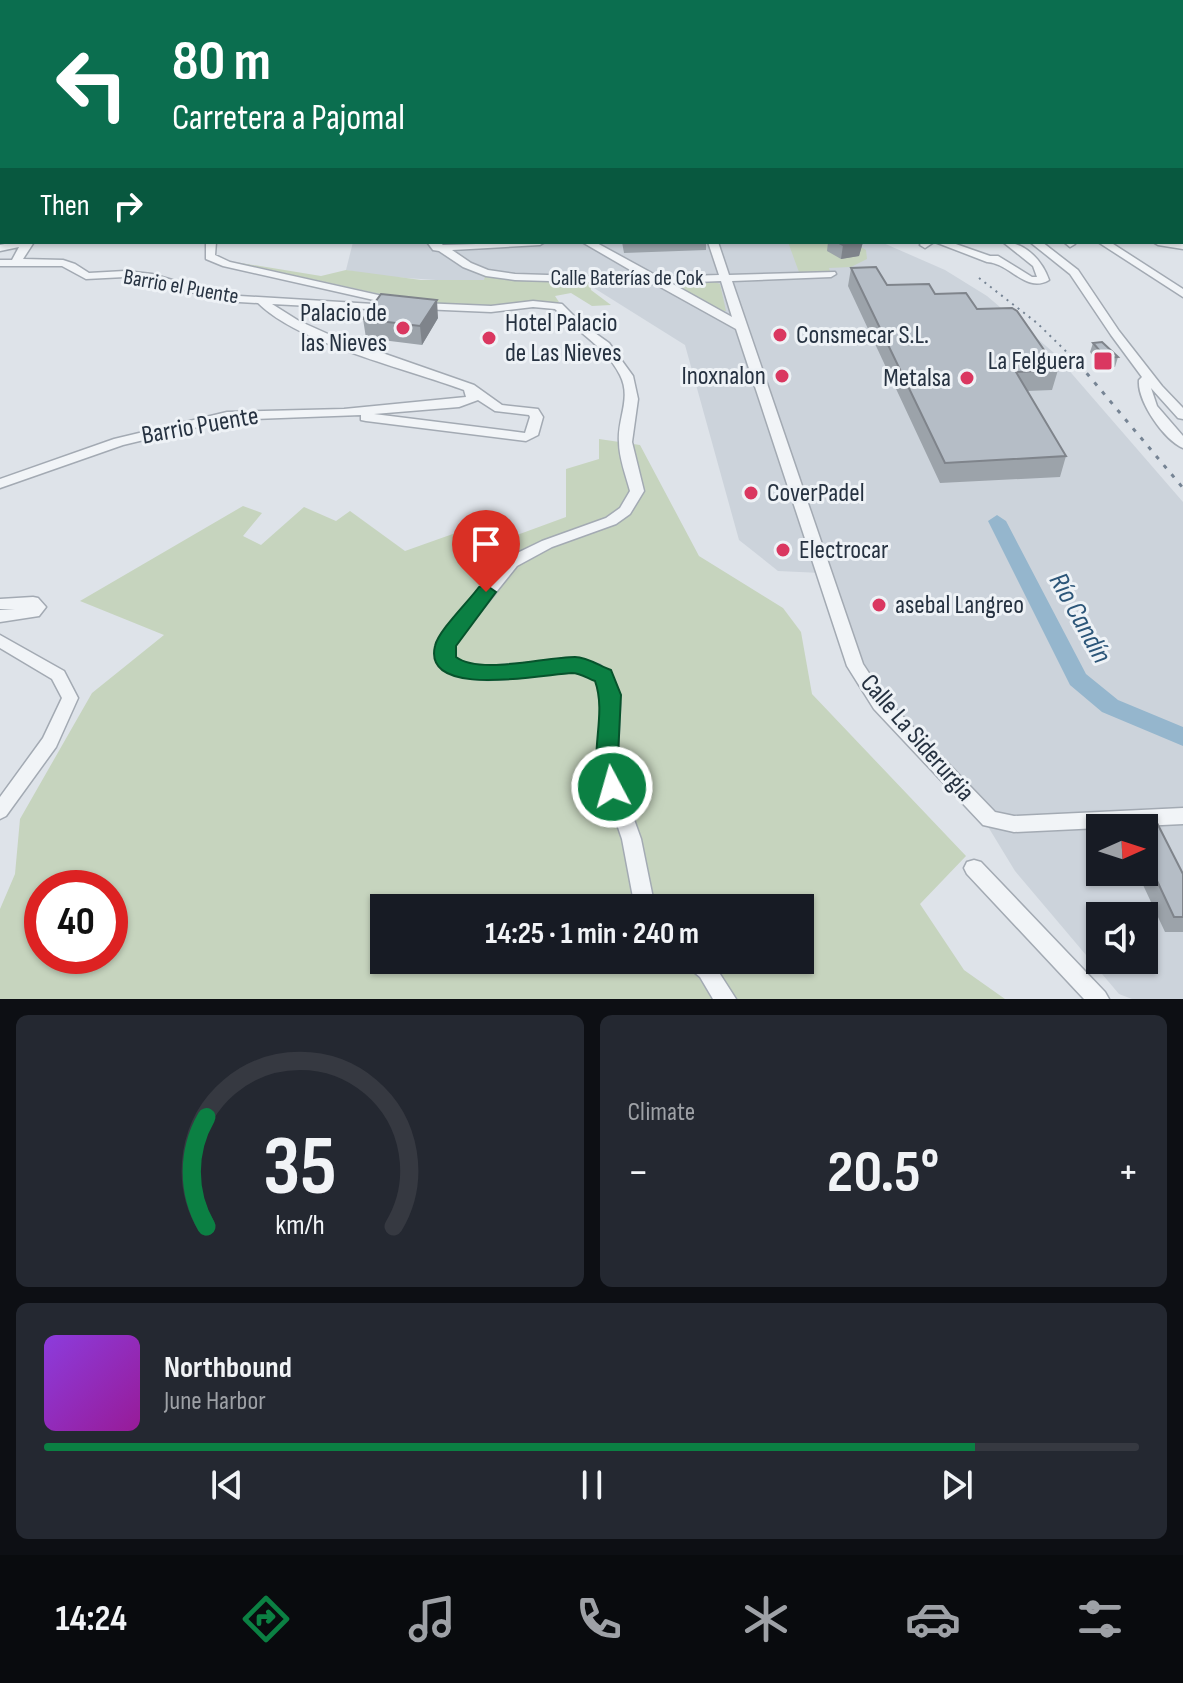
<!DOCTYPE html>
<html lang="en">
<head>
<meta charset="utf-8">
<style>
  body { margin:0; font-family:"Sofia Sans Condensed",sans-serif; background:#242831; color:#f1f3f6; height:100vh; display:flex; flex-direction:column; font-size:30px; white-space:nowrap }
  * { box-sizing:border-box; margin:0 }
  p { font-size:26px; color:#9ea1a6 }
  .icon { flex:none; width:44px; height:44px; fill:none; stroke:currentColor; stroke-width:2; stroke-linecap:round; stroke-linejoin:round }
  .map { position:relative; height:999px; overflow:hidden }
  .panel { display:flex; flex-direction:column; gap:16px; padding:16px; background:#0d0f14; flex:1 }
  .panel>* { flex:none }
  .hud { position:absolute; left:0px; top:0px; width:1184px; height:244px; box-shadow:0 2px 6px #0004; background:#0b6e4f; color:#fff; overflow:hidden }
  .needle { width:52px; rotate:87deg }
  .fabs { position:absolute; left:1086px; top:814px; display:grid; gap:16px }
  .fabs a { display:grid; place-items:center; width:72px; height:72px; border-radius:0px; background:#171b24; box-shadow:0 2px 6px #0004; font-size:40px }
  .speed { position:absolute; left:24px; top:870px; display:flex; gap:16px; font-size:40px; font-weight:700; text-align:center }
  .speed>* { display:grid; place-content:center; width:104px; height:104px; border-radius:50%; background:#171b24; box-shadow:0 2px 6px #0004; line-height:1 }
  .speed .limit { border:12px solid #d22; background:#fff; color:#111 }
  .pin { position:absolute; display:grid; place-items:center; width:68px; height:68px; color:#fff; margin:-82px -34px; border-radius:50% 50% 50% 0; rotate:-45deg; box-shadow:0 0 8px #0007 }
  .pin .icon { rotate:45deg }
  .me { position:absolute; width:88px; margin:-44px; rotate:354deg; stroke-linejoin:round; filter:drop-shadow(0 0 6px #0008) }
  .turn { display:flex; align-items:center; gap:28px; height:168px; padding:0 40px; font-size:36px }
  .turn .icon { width:104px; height:104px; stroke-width:2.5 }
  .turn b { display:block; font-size:56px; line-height:68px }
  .then { display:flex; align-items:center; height:76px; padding:0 40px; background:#0003; gap:16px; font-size:30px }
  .big { font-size:60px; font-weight:700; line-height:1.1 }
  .panel .widget { flex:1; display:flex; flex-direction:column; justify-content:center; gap:12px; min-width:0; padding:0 28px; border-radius:12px; background:#242831 }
  .panel .dial { align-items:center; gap:0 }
  .dial svg { height:208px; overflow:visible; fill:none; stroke:#363941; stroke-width:7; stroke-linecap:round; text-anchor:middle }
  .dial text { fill:#f1f3f6; stroke:none }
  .song { display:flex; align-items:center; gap:24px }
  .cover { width:96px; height:96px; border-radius:12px; background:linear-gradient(135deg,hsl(270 70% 55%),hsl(300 70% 35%)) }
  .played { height:8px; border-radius:4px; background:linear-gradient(90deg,#0b8043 85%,#363941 85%) }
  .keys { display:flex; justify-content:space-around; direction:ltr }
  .heat { display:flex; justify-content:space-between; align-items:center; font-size:44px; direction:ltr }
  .panel .tiles { flex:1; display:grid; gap:16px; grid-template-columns:1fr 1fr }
  .widget:last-child { grid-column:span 2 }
  .trip { position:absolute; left:370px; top:894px; width:444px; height:80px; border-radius:0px; background:#171b24; box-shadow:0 2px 6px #0004; font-weight:700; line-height:80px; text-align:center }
  .dock { display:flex; height:128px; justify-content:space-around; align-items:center; background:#090b0e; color:#9ea1a6 }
  .dock .icon { width:56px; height:56px }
  .dock .on { color:#0b8043 }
  .dock b { font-size:36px; color:#f1f3f6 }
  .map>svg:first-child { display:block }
  .built { fill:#ccd3db; fill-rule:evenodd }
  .green { fill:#c6d4be; fill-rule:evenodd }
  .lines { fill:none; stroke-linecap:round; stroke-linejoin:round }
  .river { fill:#95b6cd; fill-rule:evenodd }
  .minor-casing { stroke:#a3aab3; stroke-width:3 }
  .major-casing { stroke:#9ca9b6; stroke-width:3 }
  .highway-casing { stroke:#8492a1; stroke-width:3 }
  .minor { fill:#f1f4f7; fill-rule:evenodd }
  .major { fill:#fff; fill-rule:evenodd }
  .highway { fill:#fff; fill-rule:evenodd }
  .rail-far1 { stroke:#768494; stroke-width:2; stroke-dasharray:2 5; stroke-linecap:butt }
  .rail { stroke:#768494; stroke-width:3; stroke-dasharray:4 8; stroke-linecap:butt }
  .wall { fill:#9ca3aa }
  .shaded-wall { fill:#7f848b }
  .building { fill:#b5bdc6; stroke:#7f848b; stroke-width:2 }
  .route { fill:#0b8043; stroke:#07532c; stroke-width:2 }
  .poi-dot { fill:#da3760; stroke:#eef2f6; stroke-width:3 }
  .labels { text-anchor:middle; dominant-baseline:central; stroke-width:6; stroke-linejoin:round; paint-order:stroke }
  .far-street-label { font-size:22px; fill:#263241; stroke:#eef2f6 }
  .poi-label { font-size:26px; fill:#263241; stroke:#eef2f6; text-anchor:start }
  .street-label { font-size:26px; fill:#263241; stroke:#eef2f6 }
  .water-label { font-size:28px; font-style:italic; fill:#2c5679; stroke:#eef2f6 }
</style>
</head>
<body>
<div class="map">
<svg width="1183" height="999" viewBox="0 0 1183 999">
  <rect width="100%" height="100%" fill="#dee3e9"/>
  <path class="built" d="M353,242H881L945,270L987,296L1053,352L1183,502V999H1132L1119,994L1015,871L987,825L880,704L821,573L778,571L739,540L685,345L586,283L436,280L376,276L346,270ZM1100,828H1144V872H1100ZM1100,916H1144V960H1100Z"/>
  <path class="green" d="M788,242H853L866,250L867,259L851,267L829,268L831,274L800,275Z
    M235,262L321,276L346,270L421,280H484L485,276L590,282L591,290L611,305L592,306L571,293L555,296L559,302L490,306L425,304Z
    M710,280L720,284L726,311H721L671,285Z
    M599,439L640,445L699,556L783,608L801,632L812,694L966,856L920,904L964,970L1005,999H0V909L15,874L20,819L92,693L164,635L80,601L243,506L262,513L243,536L261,545L304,507L336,521L350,511L405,551L464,530L517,535L566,517V469L599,459ZM42,888H110V956H42ZM384,908H800V960H384Z"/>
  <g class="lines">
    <path class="river" d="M997,515L1006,521L1086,674L1118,700L1183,727V746L1102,712L1070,685L988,521Z"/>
    <defs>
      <path id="minor" d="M542,0H582L579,2H545Z
        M644,0L666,2H640Z
        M933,0H945V1L936,2Z
        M1182,9H1183V13H1182Z
        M0,61H2V66H0Z
        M1182,99L1183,100V106L1182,105Z
        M1183,127V133L1182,134V128Z
        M1182,155H1183L1182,162Z
        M1182,181H1183V188H1182Z
        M1182,200H1183V206H1182Z
        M1182,211H1183V217H1182Z
        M0,225H2V231H0Z
        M1182,226H1183V232H1182Z
        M14,242H34L23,259L63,260L75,264L89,273L125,271L152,274L223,295L390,305V309L386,310L272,304L299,321L328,334L474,385L502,405L538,409L543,417L538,435L526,441L366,421L361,420V415L227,420L123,445L0,488V479L114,439L227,412L344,409L466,397L464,390C408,369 299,344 258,303L222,301L151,280L125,277L86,279L62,266H0V260H12L19,247L0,251V245ZM478,400L495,411L529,415L530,417L525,433L374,414L459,407Z
        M206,242H216L215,255L230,262L396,299L402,302L396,305L223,266L206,259Z
        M427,242H439L443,245L545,242L540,245L452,250L471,263L488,270L515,274L644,278L582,242H595L659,277L719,275L708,242H718L729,275L835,272L836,274L831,277L732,281L863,664L886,699L995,812L1014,816L1183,808V824L1014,832L983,825L874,709L847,666L736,329L655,284L515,280L486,276L463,267L439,251L433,250ZM721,281L732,317L671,283Z
        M922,242H934L925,248L920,245Z
        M935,242H950L990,256H998L1032,277H1037L1033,266L1003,242C1025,242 1042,260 1049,280C1026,294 1010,263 987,262Z
        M1030,242H1042L1078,270L1119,331L1162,386L1183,408V419L1178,418L1151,388L1157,406L1183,436V448C1164,440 1137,401 1139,380L1142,377L1111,335L1070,274Z
        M1064,242H1074L1075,244L1070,247Z
        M1098,242H1110L1183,289V297Z
        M1153,242L1183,243V249L1158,245Z
        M533,301L562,304L581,323L609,343L633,376L638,399L632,442L644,491L630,514L616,524L552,547L517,566L453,646V657L464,665L480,667L576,659L600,665L612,677L620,703L617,772L641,839L655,908H635L622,839L599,772L603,714L601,692L599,684L589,674L576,671C539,672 462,696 437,660V645L439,641L507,558L542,541L606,518L620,508L630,491C626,476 619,458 619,442C617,419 632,398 620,375C606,347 576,331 555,309L533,307L491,312L421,309L415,306L421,303L491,306Z
        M33,597L38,598L46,607L39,616L0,622V610L15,609H0V599Z
        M0,635L64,671L78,698L56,747L6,816L0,819V797L43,738L62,698L52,679L0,648Z
        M974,860L981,862L1105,992L1109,999H1084L967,874L964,868L967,862Z
        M685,960H711L736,999H713L700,977L688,967Z"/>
      <path id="major" d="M133,0H142L144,2H134Z
        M0,73H2L0,80Z"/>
      <path id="highway" d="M205,0H216L204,2Z
        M2,92V100L0,101V93Z"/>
    </defs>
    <use href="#minor" class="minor-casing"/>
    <use href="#major" class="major-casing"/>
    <use href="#highway" class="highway-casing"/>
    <use href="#minor" class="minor"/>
    <use href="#major" class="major"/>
    <use href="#highway" class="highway"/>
    <path class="rail-far1" d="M594,2L601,0
      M979,278L1037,323L1081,366"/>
    <path class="rail" d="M1079,364L1183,488"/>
  </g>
  <path class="wall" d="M622,242H706V250L624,253Z
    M828,242H863L859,256L841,259L827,251Z
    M851,268L887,285L935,294L977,309L1058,370L1052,390L1027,391L1066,456L1060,477L940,483L848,286Z
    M438,318L422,345L366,338L363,319Z
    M1093,343L1118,357L1115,367L1103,368L1090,352Z
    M1156,821L1183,874V932H1165L1137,872H1144V828H1127L1129,822Z"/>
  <path class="shaded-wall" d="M2,131V149L0,150V132Z
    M863,242L859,256L841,259L843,245Z
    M437,300L438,318L422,345L420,326Z"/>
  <path class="building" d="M0,115H2V131L0,132Z
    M837,242H862L843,245Z
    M876,267L887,285L929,284L935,294L966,293L977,309L1012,308L1017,311L1058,370L1016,372L1066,456L945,463L851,268Z
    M381,294L437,300L420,326L363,319Z
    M1102,342L1118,357L1106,358L1093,343Z
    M1156,821L1183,874V917H1174L1144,853V828H1132L1129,822Z"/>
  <path class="route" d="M486,585L496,592L456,646V657C480,675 544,657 575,657C587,657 600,666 611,670L621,695L618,756L623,787L620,794L612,797L603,794C586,758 608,717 595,681C587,678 580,673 572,673C545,674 422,700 435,646C438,631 469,601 479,587Z"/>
  <g class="poi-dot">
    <circle cx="403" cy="328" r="8"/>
    <circle cx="780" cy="335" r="8"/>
    <circle cx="489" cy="338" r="8"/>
    <rect x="1093" y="351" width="20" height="20" rx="4"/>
    <circle cx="782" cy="376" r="8"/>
    <circle cx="967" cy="378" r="8"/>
    <circle cx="751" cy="493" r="8"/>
    <circle cx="783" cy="550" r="8"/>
    <circle cx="879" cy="605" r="8"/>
  </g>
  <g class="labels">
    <g class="far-street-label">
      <text x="627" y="278">Calle Baterías de Cok</text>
      <text transform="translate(181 287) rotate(10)">Barrio el Puente</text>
    </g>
    <g class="poi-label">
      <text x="387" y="313" text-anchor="end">Palacio de<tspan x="387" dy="30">las Nieves</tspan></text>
      <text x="505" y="323">Hotel Palacio<tspan x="505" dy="30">de Las Nieves</tspan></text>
      <text x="796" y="335">Consmecar S.L.</text>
      <text x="1085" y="361" text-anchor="end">La Felguera</text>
      <text x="766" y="376" text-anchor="end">Inoxnalon</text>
      <text x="951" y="378" text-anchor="end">Metalsa</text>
      <text x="767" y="493">CoverPadel</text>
      <text x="799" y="550">Electrocar</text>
      <text x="895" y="605">asebal Langreo</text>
    </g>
    <g class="street-label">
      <text transform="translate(200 426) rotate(-10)">Barrio Puente</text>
      <text transform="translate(917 738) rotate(49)">Calle La Siderurgia</text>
    </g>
    <g class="water-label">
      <text transform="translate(1080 618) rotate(61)">Río Candín</text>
    </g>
  </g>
</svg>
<div class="fabs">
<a><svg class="needle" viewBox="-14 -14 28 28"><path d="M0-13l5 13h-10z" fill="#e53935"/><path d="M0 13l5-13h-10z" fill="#9ea1a6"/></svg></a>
<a><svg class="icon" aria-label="sound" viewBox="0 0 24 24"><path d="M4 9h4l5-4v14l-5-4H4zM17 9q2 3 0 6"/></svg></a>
</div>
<div class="speed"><div class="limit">40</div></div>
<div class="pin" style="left:486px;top:592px;background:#d93025"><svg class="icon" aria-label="arrive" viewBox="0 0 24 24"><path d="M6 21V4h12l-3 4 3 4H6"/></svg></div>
<svg class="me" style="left:612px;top:787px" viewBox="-20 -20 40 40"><circle r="17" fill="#0b8043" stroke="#fff" stroke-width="3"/><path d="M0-11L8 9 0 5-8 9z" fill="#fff"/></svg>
<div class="trip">14:25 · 1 min · 240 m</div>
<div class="hud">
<div class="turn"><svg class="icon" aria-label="left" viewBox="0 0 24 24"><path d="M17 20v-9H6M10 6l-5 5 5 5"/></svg><div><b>80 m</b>Carretera a Pajomal</div></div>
<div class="then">Then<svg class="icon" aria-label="right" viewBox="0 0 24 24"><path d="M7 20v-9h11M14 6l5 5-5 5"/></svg></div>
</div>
</div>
<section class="panel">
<div class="tiles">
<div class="widget dial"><svg viewBox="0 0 100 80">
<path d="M14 69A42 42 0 1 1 86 69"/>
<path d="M14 69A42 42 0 0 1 14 27" stroke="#0b8043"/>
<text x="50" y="56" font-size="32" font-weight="700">35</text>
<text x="50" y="72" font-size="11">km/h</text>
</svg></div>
<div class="widget"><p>Climate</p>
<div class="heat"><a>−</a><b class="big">20.5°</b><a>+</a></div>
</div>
<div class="widget">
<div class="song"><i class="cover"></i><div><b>Northbound</b><p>June Harbor</p></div></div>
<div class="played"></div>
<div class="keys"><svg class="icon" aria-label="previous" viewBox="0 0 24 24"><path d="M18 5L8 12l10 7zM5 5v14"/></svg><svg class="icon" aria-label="pause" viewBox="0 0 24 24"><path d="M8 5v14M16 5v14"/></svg><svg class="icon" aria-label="next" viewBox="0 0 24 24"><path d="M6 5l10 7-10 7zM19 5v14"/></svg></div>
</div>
</div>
</section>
<nav class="dock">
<b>14:24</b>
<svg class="icon on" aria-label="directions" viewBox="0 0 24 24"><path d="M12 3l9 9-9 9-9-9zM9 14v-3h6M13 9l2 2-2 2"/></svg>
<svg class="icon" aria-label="music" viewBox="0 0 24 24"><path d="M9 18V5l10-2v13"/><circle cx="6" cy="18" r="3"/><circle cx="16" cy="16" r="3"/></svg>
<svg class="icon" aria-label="phone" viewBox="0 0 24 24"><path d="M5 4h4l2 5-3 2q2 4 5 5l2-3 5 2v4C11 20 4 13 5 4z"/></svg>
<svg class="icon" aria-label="climate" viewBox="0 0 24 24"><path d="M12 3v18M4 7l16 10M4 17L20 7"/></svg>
<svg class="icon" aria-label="car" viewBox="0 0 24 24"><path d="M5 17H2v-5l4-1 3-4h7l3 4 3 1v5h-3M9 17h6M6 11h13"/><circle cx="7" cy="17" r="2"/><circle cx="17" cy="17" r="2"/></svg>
<svg class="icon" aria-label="filters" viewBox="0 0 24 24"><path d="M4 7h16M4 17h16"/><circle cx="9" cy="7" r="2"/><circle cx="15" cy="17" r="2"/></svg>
</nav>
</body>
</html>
